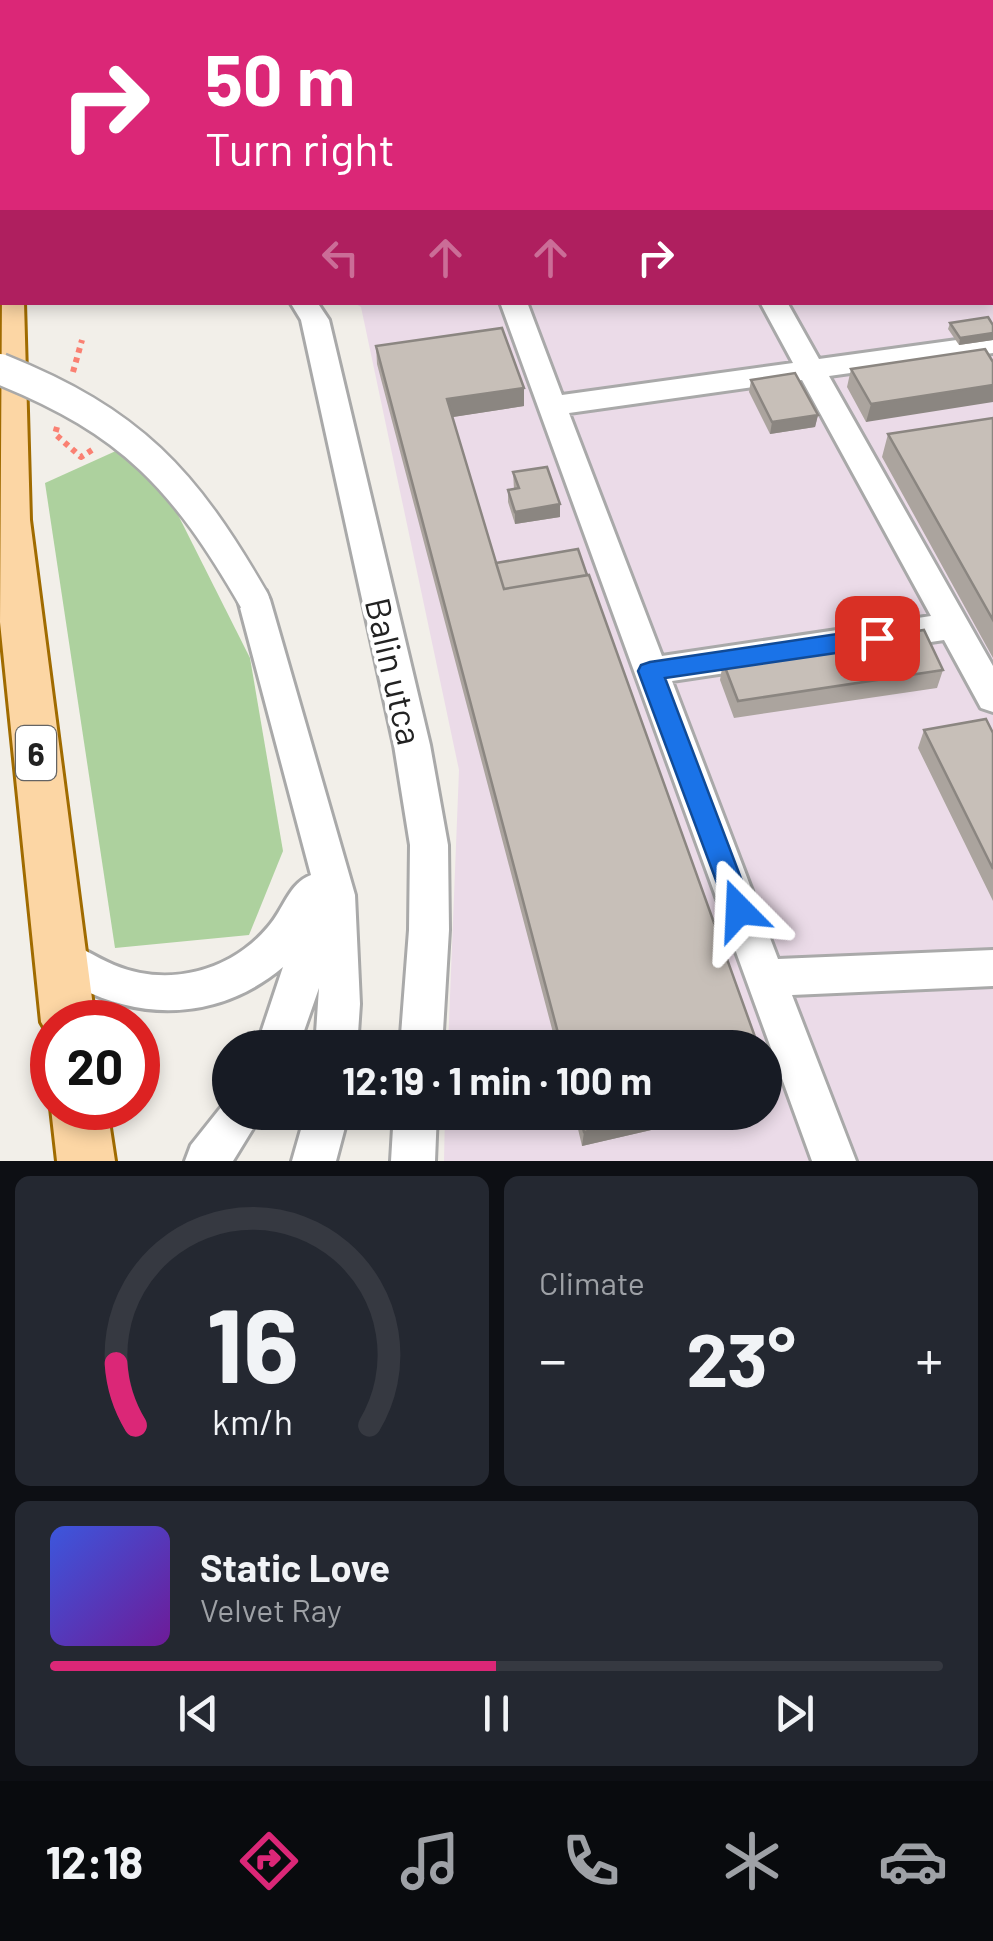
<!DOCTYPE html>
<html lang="en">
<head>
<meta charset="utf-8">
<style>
  body { margin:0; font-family:Barlow,sans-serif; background:#242831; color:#f1f3f6; height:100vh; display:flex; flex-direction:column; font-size:38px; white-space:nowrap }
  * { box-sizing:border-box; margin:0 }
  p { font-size:32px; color:#9ea1a6 }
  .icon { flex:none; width:55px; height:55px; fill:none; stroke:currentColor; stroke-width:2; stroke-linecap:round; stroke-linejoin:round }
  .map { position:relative; height:1161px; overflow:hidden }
  .panel { display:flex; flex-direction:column; gap:15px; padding:15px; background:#0d0f14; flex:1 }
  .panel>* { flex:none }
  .banner { position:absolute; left:0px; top:0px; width:995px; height:305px; box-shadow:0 5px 15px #0003; background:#db2777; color:#fff; overflow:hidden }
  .speed { position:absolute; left:30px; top:1000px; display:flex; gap:20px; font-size:50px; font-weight:700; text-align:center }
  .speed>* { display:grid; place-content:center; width:130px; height:130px; border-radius:50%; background:#171b24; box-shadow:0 5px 15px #0003; line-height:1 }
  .speed .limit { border:15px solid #d22; background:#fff; color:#111 }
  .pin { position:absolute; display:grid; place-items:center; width:85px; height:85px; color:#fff; margin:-42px; border-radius:20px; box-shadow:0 5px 15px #0006 }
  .me { position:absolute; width:110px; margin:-55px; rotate:339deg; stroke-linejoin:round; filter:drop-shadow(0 0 8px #0008) }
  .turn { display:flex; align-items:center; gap:35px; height:210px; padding:0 40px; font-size:45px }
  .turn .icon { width:130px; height:130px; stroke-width:2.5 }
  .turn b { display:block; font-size:70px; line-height:85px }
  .lanes { display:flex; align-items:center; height:95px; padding:0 40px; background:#0003; justify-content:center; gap:50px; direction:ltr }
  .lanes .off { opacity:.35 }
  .big { font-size:75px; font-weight:700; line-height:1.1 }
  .panel .tile { flex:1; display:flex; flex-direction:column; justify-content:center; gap:15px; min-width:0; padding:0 35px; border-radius:15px; background:#242831 }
  .panel .dial { align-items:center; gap:0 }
  .dial svg { height:260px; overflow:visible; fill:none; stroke:#363941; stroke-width:7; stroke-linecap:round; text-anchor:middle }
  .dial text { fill:#f1f3f6; stroke:none }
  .song { display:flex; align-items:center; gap:30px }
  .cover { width:120px; height:120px; border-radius:15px; background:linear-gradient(135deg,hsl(230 70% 55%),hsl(280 70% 35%)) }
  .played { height:10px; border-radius:5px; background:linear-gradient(90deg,#db2777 50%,#363941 50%) }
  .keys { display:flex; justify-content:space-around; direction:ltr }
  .heat { display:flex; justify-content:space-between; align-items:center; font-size:55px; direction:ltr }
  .panel .tiles { flex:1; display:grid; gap:15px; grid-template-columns:1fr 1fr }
  .tile:last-child { grid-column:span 2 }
  .trip { position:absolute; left:212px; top:1030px; width:570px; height:100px; border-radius:50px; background:#171b24; box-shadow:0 5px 15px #0003; font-weight:700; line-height:100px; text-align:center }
  .dock { display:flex; height:160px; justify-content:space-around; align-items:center; background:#090b0e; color:#9ea1a6 }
  .dock .icon { width:70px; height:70px }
  .dock .current { color:#db2777 }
  .dock b { font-size:45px; color:#f1f3f6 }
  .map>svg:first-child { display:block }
  .industrial { fill:#ebdbe8 }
  .forest { fill:#add19e }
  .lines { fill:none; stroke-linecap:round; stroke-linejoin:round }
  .minor-casing { stroke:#a9a9a9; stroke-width:6 }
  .major-casing { stroke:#a06b00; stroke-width:6 }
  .path { stroke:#fa8072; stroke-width:6; stroke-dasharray:5 5; stroke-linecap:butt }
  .minor { fill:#fff; fill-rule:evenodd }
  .major { fill:#fcd6a4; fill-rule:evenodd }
  .minor-bridge-casing { stroke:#a9a9a9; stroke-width:35; stroke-linecap:butt }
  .minor-bridge { stroke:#fff; stroke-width:30 }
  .wall { fill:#aba49e }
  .shaded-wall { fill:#8b8681 }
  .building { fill:#c7bfb8; stroke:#8b8681; stroke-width:2.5 }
  .route { fill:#1a73e8; stroke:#114b97; stroke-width:2.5 }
  .labels { text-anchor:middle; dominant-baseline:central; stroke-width:8; stroke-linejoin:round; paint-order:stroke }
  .shield { fill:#fff; stroke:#646464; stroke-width:2.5 }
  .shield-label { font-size:32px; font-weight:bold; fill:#222 }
  .street-label { font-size:35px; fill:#222; stroke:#fff }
</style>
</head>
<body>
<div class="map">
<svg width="993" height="1161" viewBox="0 0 993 1161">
  <rect width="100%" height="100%" fill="#f2efe9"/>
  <path class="industrial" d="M138,0H918L921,2H137Z
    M993,85V1161H444L445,1113L765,1112V1048L448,1047L459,770L361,307L354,303L992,302Z"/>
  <path class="forest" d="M118,450L166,491L250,658L283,851L249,935L115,948L45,483Z"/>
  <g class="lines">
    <defs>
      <path id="minor" d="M67,0H89V2H68Z
        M140,0H162V2H141Z
        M395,0H417L418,2H397Z
        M596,0H618L619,2H598Z
        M290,302H317L329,320L430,745L448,845L449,930L442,1048H400L409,930L410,845L394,745L301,320Z
        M500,302H527L562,395L793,363L760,302H787L819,359L993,335V353L829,376L993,666V712L981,708L944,640L672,681L778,959L993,950V986L792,995L856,1161H812ZM802,380L931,616L662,656L569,413Z
        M254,588L266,591L270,600L355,895L360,1004L357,1048H315L319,988L298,1048H256L283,967C224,1017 148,1023 80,988C63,980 47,973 39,956L45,943L59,938C78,945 95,957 114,965C169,988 231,971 268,927C284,909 289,883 311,875L238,600L242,591Z
        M230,1096V1112H263L233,1161H185L191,1145Z
        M306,1112H349L336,1161H292Z
        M394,1112H437L435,1161H391Z"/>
      <path id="major" d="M7,0H35V2H8Z
        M2,292V302H24L30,520L95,1022H52V1041L41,1022L0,622Z
        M52,1104V1108H107L115,1161H57L51,1108Z"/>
    </defs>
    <use href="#minor" class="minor-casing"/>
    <use href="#major" class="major-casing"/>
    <path class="path" d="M73,372L82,340
      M57,427L55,434L81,457L95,448"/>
    <use href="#minor" class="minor"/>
    <use href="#major" class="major"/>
    <defs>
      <path id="minor-bridge" d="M0,369C132,422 184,479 254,600"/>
    </defs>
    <use href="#minor-bridge" class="minor-bridge-casing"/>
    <use href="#minor-bridge" class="minor-bridge"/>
  </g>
  <path class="wall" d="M950,323L993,325V340L959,345L948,329Z
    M376,346L524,406L452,417L496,563L759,1048H557L377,364Z
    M993,362L866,422L847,387L851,369Z
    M751,380L818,415L815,427L770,434L749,392Z
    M993,418V658L882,457L888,434Z
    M513,472L560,517L515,524L508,502V490L514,489Z
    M723,662L943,670L937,688L734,718L720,680Z
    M924,730L993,733V901L918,748Z
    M574,1112H729L582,1146Z"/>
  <path class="shaded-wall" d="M550,0H581L572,2H550Z
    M993,333V340L959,345L960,338Z
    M993,385V402L866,422L871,404Z
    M524,388V406L447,418V399Z
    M818,415L815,427L770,434L772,422Z
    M560,504V517L515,524V512Z
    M774,1089L769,1104H765V1091Z
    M669,1112H729L582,1146L584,1132Z"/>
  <path class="building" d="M988,317L993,325V333L960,338L950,323Z
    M502,328L524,388L447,399L504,589L589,575L759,1048H562L376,346Z
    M985,349L993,362V385L871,404L851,369Z
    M795,373L818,415L772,422L751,380Z
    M993,418V620L888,434Z
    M547,467L560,504L515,512L508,490L519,488L513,472Z
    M578,549L587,575L504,589L496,563Z
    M924,630L943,670L738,701L723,662Z
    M986,719L993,733V869L924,730Z
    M765,1065L774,1089L765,1091Z
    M579,1112H669L584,1132Z"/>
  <path class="route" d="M877,628L889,638L877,647L665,678L753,910L749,918L739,922L730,918L638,671L641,665L650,662Z"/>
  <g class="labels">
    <rect class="shield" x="16" y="726" width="40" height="54" rx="8"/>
    <g class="shield-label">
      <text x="36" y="753">6</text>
    </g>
    <g class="street-label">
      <text transform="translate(395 671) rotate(77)">Balin utca</text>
    </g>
  </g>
</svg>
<div class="speed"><div class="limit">20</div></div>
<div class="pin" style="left:877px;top:638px;background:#d93025"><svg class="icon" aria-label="arrive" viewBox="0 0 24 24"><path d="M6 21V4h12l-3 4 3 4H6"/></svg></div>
<svg class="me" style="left:739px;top:910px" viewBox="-20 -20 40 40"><path d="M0-17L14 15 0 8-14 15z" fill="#1a73e8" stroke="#fff" stroke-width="4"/></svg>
<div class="trip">12:19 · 1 min · 100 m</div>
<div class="banner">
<div class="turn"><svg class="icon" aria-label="right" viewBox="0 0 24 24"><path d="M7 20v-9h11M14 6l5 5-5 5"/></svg><div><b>50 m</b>Turn right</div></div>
<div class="lanes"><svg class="icon off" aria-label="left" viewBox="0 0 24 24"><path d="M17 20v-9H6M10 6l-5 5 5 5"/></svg><svg class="icon off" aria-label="ahead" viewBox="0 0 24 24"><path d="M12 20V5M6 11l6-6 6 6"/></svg><svg class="icon off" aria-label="ahead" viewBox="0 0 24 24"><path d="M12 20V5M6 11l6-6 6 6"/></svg><svg class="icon" aria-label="right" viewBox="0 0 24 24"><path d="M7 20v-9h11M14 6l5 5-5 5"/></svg></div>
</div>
</div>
<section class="panel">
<div class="tiles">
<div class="tile dial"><svg viewBox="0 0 100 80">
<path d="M14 69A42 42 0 1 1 86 69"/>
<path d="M14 69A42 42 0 0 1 8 50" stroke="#db2777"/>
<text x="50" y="56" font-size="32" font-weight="700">16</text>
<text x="50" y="72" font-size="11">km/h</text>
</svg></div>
<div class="tile"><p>Climate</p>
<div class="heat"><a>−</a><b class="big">23°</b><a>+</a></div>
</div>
<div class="tile">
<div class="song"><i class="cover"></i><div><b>Static Love</b><p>Velvet Ray</p></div></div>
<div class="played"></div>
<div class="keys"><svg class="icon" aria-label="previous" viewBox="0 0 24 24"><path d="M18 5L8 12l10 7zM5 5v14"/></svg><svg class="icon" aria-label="pause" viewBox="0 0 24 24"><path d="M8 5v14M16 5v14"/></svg><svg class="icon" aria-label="next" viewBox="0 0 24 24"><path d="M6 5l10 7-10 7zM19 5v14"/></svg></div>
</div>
</div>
</section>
<nav class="dock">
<b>12:18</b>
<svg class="icon current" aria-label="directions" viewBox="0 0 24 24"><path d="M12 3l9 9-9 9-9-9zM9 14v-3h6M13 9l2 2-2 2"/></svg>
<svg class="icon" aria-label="music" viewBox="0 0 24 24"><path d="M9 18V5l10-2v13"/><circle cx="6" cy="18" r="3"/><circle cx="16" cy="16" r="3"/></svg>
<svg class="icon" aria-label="phone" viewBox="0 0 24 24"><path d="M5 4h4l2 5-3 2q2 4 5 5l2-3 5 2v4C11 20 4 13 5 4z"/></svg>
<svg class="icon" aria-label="climate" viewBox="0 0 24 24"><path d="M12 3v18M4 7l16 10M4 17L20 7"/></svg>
<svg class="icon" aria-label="car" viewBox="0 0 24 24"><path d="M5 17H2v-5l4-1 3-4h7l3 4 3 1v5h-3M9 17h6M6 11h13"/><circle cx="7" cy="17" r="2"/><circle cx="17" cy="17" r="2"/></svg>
</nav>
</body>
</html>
